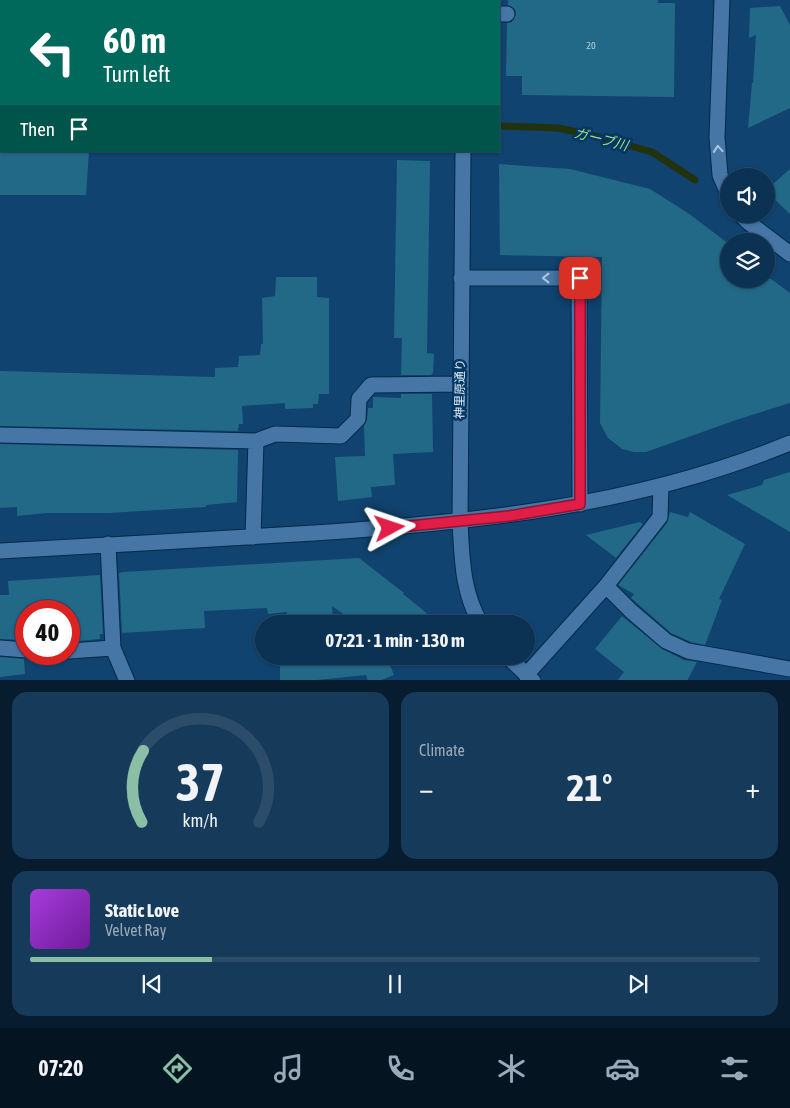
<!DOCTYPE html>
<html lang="en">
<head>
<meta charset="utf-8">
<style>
  body { margin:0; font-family:"Asap Condensed","Noto Sans JP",sans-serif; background:#153a5a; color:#f1f3f6; height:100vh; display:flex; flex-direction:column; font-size:19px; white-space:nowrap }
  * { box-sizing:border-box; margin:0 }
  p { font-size:16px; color:#9aaab8 }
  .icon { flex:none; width:28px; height:28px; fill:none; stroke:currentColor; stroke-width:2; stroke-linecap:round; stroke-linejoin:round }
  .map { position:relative; height:680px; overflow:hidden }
  .side { display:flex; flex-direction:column; gap:12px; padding:12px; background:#071c2e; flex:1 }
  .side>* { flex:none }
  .hud { position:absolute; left:0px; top:0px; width:500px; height:152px; box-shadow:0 1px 4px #0004,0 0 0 1px #2c4d6a; background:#00695c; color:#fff; overflow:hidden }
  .tools { position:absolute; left:720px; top:168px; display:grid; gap:10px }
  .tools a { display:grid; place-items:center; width:55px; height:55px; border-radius:50%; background:#0c3253; box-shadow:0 1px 4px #0004,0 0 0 1px #2c4d6a; font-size:25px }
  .speed { position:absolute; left:15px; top:600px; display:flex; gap:10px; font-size:25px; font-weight:700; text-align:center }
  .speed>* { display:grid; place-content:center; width:65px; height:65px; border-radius:50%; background:#0c3253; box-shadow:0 1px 4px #0004,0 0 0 1px #2c4d6a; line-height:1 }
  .speed .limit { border:8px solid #d22; background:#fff; color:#111 }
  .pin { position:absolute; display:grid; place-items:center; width:42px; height:42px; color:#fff; margin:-21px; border-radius:10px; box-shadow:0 2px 8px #0006 }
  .me { position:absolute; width:55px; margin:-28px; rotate:85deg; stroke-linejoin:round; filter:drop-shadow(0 0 4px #0008) }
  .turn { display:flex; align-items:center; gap:18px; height:105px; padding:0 20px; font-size:22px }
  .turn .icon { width:65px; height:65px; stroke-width:2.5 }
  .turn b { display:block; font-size:35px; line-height:42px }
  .then { display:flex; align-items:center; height:48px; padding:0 20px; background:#0003; gap:10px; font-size:19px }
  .big { font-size:38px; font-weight:700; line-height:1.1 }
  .side .tile { flex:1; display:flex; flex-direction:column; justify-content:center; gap:8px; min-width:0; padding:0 18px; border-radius:15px; background:#153a5a }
  .side .dial { align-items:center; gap:0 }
  .dial svg { height:130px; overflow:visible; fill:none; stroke:#2c4d6a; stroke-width:7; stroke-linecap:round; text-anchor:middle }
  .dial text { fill:#f1f3f6; stroke:none }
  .song { display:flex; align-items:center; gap:15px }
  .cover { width:60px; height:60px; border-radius:8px; background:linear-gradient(135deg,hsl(280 70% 55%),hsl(280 70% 35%)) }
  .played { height:5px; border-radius:2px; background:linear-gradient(90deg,#8abfa5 25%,#2c4d6a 25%) }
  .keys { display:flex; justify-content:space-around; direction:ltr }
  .heat { display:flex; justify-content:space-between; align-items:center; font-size:28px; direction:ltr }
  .side .tiles { flex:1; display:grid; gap:12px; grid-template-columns:1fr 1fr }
  .tile:last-child { grid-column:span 2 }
  .trip { position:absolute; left:255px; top:615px; width:280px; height:50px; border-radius:25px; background:#0c3253; box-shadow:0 1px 4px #0004,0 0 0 1px #2c4d6a; font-weight:700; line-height:50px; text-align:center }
  .tabs { display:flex; height:80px; justify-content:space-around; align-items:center; background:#051421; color:#9aaab8 }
  .tabs .icon { width:35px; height:35px }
  .tabs .on { color:#8abfa5 }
  .tabs b { font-size:22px; color:#f1f3f6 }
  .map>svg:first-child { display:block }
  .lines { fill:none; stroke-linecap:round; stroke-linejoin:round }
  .stream { stroke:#22320d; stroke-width:7 }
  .building { fill:#226987 }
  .minor-casing { stroke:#022949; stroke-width:17 }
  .minor { stroke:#4676a6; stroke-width:15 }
  .oneway { stroke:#aec5dd }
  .route-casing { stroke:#92132f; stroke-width:12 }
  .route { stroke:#e11d48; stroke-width:9 }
  .labels { text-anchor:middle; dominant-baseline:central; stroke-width:5; stroke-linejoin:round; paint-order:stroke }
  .number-label { font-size:10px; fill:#b5cede }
  .street-label { font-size:12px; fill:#e6f0fb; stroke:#023863 }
  .water-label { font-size:14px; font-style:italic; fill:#adda7a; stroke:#023863 }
</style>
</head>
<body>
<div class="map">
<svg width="790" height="681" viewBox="0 0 790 681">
  <rect width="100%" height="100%" fill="#10436f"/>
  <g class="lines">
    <path class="stream" d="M0,110H1
      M499,126L558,128L591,135L652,152L695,180"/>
  </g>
  <path class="building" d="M508,0H658V3H675L674,97L522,95V76H506L507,23L512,22L516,14L515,9L508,5Z
    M780,6L790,25V108L748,128L752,83H753L756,35L749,38L750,8Z
    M0,151H89L86,195H0Z
    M397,160L430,161L427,353L434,354L433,373L431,375H401L402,338H394Z
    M499,164L570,169L650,189L688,213L729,244V279H771L790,293V403L739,419L646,452H634L622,449L608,438L600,423L602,257L500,255Z
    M790,169V214L766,191V190Z
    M276,277H317V297L329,298V394H319L318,404H313V408L285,409V403L242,406L243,424H239L238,431L0,426V371L215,377V368L238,367L239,356L260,355L261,344H263L262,298L275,296Z
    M401,394H432L433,452L393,454L395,485L371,487L372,497L338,501L335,457L365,456L364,426L367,419L368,408H373V397L401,398Z
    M0,444L238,450L237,502L206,505V507L109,513H46L17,516V507L0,508Z
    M790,472V532L727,495L762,485L764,480Z
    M670,512L688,517L690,512L745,544L719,599L722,600L705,645L691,642L671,633L631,598L634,594L618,585L667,523Z
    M640,522L643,524L616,558L586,535Z
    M359,558L404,593L403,594L440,624H357L332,606L333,624H287V612L268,614L267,608L204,611L205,628L122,633L119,573L123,572Z
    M100,575L103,634H100V639L69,642V611H22L24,640L0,639V595H9L8,581Z
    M622,616L662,649L684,660L697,662L687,681H617L624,672L595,649Z
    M326,656H386L394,675L379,681H368L366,675L307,681H280V658Z
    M0,657L24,659L25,674L0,677Z"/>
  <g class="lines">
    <defs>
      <path id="minor" d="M722,0L717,137L720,175L729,196
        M465,1V0
        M499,14H507
        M463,151L460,522C462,558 462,592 481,624
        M740,214L748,222L790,254
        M461,278H579L580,504
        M0,435L256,441L275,434L341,436L358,419L359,399L371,385L460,384
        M253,537L256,441
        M108,544L113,648L127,681
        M0,551C105,545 209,540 314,533C477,522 637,506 790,443
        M606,586L631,611L666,641L688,651L790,669
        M0,648L26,650
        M69,651L113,648
        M507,656L533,681
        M526,675L606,586L660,517L661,486"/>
    </defs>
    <use href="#minor" class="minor-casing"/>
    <use href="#minor" class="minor"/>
  </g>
  <defs><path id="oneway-chevron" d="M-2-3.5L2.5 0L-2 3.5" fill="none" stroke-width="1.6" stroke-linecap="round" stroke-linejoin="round" transform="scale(1.25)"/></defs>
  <g class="oneway">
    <use href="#oneway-chevron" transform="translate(718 149) rotate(-95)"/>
    <use href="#oneway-chevron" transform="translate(546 278) rotate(-180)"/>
  </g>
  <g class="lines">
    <defs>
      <path id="route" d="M390,528L509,516L580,504V278"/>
    </defs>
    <use href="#route" class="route-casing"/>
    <use href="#route" class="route"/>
  </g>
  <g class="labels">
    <g class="number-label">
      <text x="591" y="45">20</text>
    </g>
    <g class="street-label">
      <text transform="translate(460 389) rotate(-89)">神里原通り</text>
    </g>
    <g class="water-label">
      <text transform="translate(601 139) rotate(14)">ガーブ川</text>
    </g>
  </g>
</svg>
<div class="tools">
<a><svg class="icon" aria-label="sound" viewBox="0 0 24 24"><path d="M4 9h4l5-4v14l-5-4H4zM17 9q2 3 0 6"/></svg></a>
<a><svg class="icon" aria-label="layers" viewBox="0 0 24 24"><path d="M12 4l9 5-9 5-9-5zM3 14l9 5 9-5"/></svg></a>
</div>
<div class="speed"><div class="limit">40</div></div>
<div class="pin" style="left:580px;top:278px;background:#d93025"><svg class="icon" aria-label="arrive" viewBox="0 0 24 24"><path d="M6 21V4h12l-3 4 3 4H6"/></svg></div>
<svg class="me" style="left:390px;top:528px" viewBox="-20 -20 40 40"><path d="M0-17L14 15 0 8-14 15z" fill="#e11d48" stroke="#fff" stroke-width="4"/></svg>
<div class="trip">07:21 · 1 min · 130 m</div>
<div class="hud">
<div class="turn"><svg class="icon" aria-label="left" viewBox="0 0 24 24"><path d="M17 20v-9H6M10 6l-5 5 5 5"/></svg><div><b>60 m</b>Turn left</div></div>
<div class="then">Then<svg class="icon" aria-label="arrive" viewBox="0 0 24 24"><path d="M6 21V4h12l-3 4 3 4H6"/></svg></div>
</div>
</div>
<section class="side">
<div class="tiles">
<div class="tile dial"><svg viewBox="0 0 100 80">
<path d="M14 69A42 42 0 1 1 86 69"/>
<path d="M14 69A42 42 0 0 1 15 25" stroke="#8abfa5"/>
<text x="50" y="56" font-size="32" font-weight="700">37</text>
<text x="50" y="72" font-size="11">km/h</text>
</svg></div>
<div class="tile"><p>Climate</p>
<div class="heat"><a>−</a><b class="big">21°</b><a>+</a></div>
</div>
<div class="tile">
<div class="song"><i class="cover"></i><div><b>Static Love</b><p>Velvet Ray</p></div></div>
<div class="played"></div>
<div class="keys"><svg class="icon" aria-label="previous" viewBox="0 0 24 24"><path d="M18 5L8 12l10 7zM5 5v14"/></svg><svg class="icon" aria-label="pause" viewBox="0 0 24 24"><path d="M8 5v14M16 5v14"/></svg><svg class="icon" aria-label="next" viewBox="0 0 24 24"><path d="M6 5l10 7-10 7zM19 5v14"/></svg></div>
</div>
</div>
</section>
<nav class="tabs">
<b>07:20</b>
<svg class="icon on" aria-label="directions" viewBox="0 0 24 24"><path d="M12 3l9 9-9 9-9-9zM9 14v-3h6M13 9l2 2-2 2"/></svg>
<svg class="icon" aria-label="music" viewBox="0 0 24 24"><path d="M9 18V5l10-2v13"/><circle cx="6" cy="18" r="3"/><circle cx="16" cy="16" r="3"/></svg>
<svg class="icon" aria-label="phone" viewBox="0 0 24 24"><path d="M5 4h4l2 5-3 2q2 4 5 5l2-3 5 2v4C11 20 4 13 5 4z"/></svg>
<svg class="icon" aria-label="climate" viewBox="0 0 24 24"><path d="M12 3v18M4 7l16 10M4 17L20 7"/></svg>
<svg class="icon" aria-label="car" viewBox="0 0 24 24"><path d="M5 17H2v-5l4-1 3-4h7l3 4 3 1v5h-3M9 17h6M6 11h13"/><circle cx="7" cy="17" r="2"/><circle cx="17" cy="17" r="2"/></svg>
<svg class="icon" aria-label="filters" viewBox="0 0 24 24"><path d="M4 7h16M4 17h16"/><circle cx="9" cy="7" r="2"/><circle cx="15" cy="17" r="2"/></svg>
</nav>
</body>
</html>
